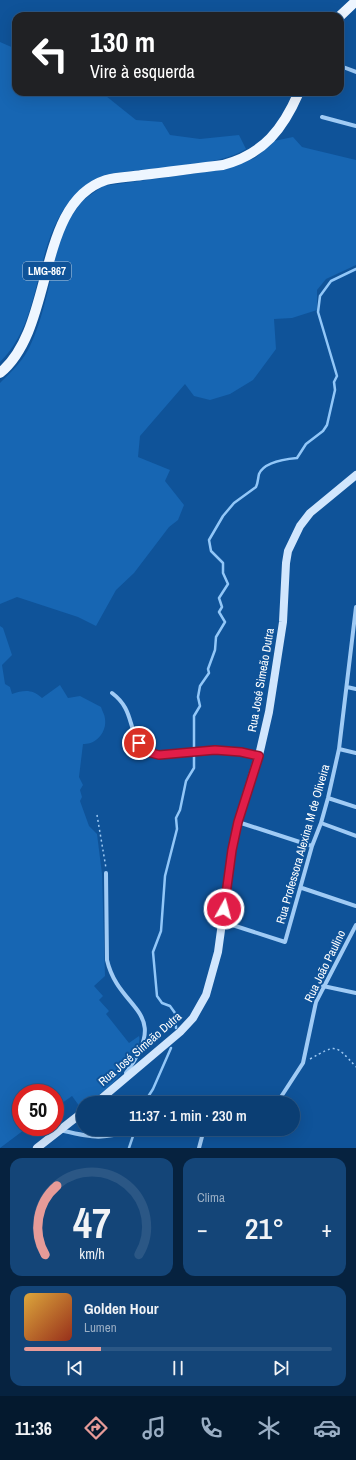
<!DOCTYPE html>
<html lang="pt">
<head>
<meta charset="utf-8">
<style>
  body { margin:0; font-family:"Archivo Narrow",sans-serif; background:#144578; color:#f1f3f6; height:100vh; display:flex; flex-direction:column; font-size:15px; white-space:nowrap }
  * { box-sizing:border-box; margin:0 }
  p { font-size:13px; color:#9aaec4 }
  .icon { flex:none; width:22px; height:22px; fill:none; stroke:currentColor; stroke-width:2; stroke-linecap:round; stroke-linejoin:round }
  .map { position:relative; height:1148px; overflow:hidden }
  .sheet { display:flex; flex-direction:column; gap:10px; padding:10px; background:#06223f; flex:1 }
  .sheet>* { flex:none }
  .top-card { position:absolute; left:12px; top:12px; width:332px; height:84px; border-radius:12px; box-shadow:0 4px 16px #0002,0 0 0 1px #2b5785; background:#202124; color:#fff; overflow:hidden }
  .speed { position:absolute; left:12px; top:1084px; display:flex; gap:8px; font-size:20px; font-weight:700; text-align:center }
  .speed>* { display:grid; place-content:center; width:52px; height:52px; border-radius:50%; background:#0b3e73; box-shadow:0 4px 16px #0002,0 0 0 1px #2b5785; line-height:1 }
  .speed .limit { border:6px solid #d22; background:#fff; color:#111 }
  .pin { position:absolute; display:grid; place-items:center; width:34px; height:34px; color:#fff; margin:-17px; border:2px solid #fff; border-radius:50%; box-shadow:0 1px 4px #0007 }
  .me { position:absolute; width:44px; margin:-22px; rotate:7deg; stroke-linejoin:round; filter:drop-shadow(0 0 3px #0008) }
  .turn { display:flex; align-items:center; gap:14px; height:84px; padding:0 12px; font-size:18px }
  .turn .icon { width:52px; height:52px; stroke-width:2.5 }
  .turn b { display:block; font-size:28px; line-height:34px }
  .big { font-size:30px; font-weight:600; line-height:1.1 }
  .sheet .card { flex:1; display:flex; flex-direction:column; justify-content:center; gap:6px; min-width:0; padding:0 14px; border-radius:12px; background:#144578 }
  .sheet .dial { align-items:center; gap:0 }
  .dial svg { height:104px; overflow:visible; fill:none; stroke:#2b5785; stroke-width:7; stroke-linecap:round; text-anchor:middle }
  .dial text { fill:#f1f3f6; stroke:none }
  .song { display:flex; align-items:center; gap:12px }
  .cover { width:48px; height:48px; border-radius:6px; background:linear-gradient(135deg,hsl(40 70% 55%),hsl(10 70% 35%)) }
  .played { height:4px; border-radius:2px; background:linear-gradient(90deg,#e69b98 25%,#2b5785 25%) }
  .keys { display:flex; justify-content:space-around; direction:ltr }
  .heat { display:flex; justify-content:space-between; align-items:center; font-size:22px; direction:ltr }
  .sheet .tiles { flex:1; display:grid; gap:10px; grid-template-columns:1fr 1fr }
  .card:last-child { grid-column:span 2 }
  .trip { position:absolute; left:76px; top:1096px; width:224px; height:40px; border-radius:20px; background:#0b3e73; box-shadow:0 4px 16px #0002,0 0 0 1px #2b5785; font-weight:600; line-height:40px; text-align:center }
  .menu { display:flex; height:64px; justify-content:space-around; align-items:center; background:#04192e; color:#9aaec4 }
  .menu .icon { width:28px; height:28px }
  .menu .on { color:#e69b98 }
  .menu b { font-size:18px; color:#f1f3f6 }
  .map>svg:first-child { display:block }
  .green { fill:#1766b3 }
  .lines { fill:none; stroke-linecap:round; stroke-linejoin:round }
  .stream { stroke:#92c7f8; stroke-width:2.5 }
  .path { stroke:#a0cbf5; stroke-width:1.5; stroke-dasharray:2 3; stroke-linecap:butt }
  .minor { stroke:#a0cbf5; stroke-width:4 }
  .secondary { stroke:#d1e6fd; stroke-width:8 }
  .primary { stroke:#eef6ff; stroke-width:10 }
  .route-casing { stroke:#92132f; stroke-width:10 }
  .route { stroke:#e11d48; stroke-width:7 }
  .labels { text-anchor:middle; dominant-baseline:central; stroke-width:4; stroke-linejoin:round; paint-order:stroke }
  .shield { fill:#0f5399; stroke:#b7cbe0; stroke-width:1 }
  .shield-label { font-size:11px; font-weight:bold; fill:#fff }
  .street-label { font-size:12px; fill:#fff; stroke:#0f5399 }
</style>
</head>
<body>
<div class="map">
<svg width="356" height="1148" viewBox="0 0 356 1148">
  <rect width="100%" height="100%" fill="#0f5399"/>
  <path class="green" d="M0,42L16,49V92H101L136,120L162,122L170,135L200,139L239,135L246,149C218,166 165,167 131,171C117,173 103,173 91,182C27,225 51,312 0,362Z
    M293,137L302,147L356,160V265L326,279L317,290V310L292,318L274,319L276,349L253,380L230,394L210,400L194,396L185,384L140,436L138,457L170,470L165,481L184,505L178,520L169,527L134,573L116,590L96,626L78,617L17,597L0,604V383C10,373 21,363 28,350C44,320 52,269 61,235L67,222L82,201L103,186L226,169L255,158L274,141Z
    M0,626L3,628L12,655L2,665L5,684L10,687L12,694C24,690 32,689 42,698L60,685L68,698L80,696L101,707C102,711 105,715 105,719C107,732 96,745 83,744L79,777L83,785L80,790L82,797L80,801L89,826L97,834L102,874L105,976L94,986L103,996L99,1000L109,1011L106,1014L129,1043L139,1036C143,1047 119,1078 110,1086C102,1094 88,1101 80,1107L72,1096L55,1108V1093H21V1127H28L0,1148Z"/>
  <g class="lines">
    <path class="stream" d="M194,749V716L200,706L198,697L200,686L209,673L208,669L215,650L216,637L225,622L219,612L222,607L219,598L228,584L223,573V563L211,551L209,540L223,516L234,503L256,487C258,483 258,478 259,474C264,462 286,459 297,458L306,444L323,431L327,425L335,390L334,382L337,376L318,312L320,296L331,281L356,269
      M176,1028L175,1013L170,1006L162,1003L157,996L153,952L161,931L165,876L177,829L176,818L180,810L186,781L194,768V757
      M144,1103L153,1089L171,1048
      M129,1148L133,1136"/>
    <path class="path" d="M97,815L106,868
      M310,1059C337,1044 335,1044 356,1067"/>
    <path class="minor" d="M343,67L356,72
      M322,117L356,126
      M347,687L356,689
      M112,693C136,711 126,731 144,747C161,764 194,750 216,750C230,750 244,752 258,756
      M339,749L356,753
      M328,798L356,807
      M238,822L312,846
      M321,823L356,836
      M106,873L107,960C119,1012 173,1009 126,1073
      M302,888L356,906
      M223,922L285,942L312,846L321,823L328,798L339,749L356,607
      M323,986L356,993
      M277,1103L303,1063L316,1002L356,925
      M60,1130C90,1137 103,1141 133,1129
      M199,1148L204,1129"/>
    <path class="secondary" d="M96,1103L180,1032L193,1018L206,995L218,952L232,850L238,822L260,751L269,712L283,622L286,563L288,551L300,526L310,513L356,475
      M37,1148L83,1112"/>
    <path class="primary" d="M340,16L356,1
      M0,373C56,327 35,203 106,180C117,177 130,177 142,175C169,172 196,168 223,165C264,154 283,129 299,92"/>
  </g>
  <g class="lines">
    <defs>
      <path id="route" d="M139,743L151,753L159,755L215,750L241,752L259,756L238,822L232,850L224,909"/>
    </defs>
    <use href="#route" class="route-casing"/>
    <use href="#route" class="route"/>
  </g>
  <g class="labels">
    <rect class="shield" x="23" y="262" width="48" height="18" rx="3"/>
    <g class="shield-label">
      <text x="47" y="271">LMG-867</text>
    </g>
    <g class="street-label">
      <text transform="translate(261 680) rotate(-80)">Rua José Simeão Dutra</text>
      <text transform="translate(303 844) rotate(-74)">Rua Professora Alexina M de Oliveira</text>
      <text transform="translate(325 966) rotate(-64)">Rua João Paulino</text>
      <text transform="translate(140 1049) rotate(-41)">Rua José Simeão Dutra</text>
    </g>
  </g>
</svg>
<div class="speed"><div class="limit">50</div></div>
<div class="pin" style="left:139px;top:743px;background:#d93025"><svg class="icon" aria-label="arrive" viewBox="0 0 24 24"><path d="M6 21V4h12l-3 4 3 4H6"/></svg></div>
<svg class="me" style="left:224px;top:909px" viewBox="-20 -20 40 40"><circle r="17" fill="#e11d48" stroke="#fff" stroke-width="3"/><path d="M0-11L8 9 0 5-8 9z" fill="#fff"/></svg>
<div class="trip">11:37 · 1 min · 230 m</div>
<div class="top-card">
<div class="turn"><svg class="icon" aria-label="left" viewBox="0 0 24 24"><path d="M17 20v-9H6M10 6l-5 5 5 5"/></svg><div><b>130 m</b>Vire à esquerda</div></div>
</div>
</div>
<section class="sheet">
<div class="tiles">
<div class="card dial"><svg viewBox="0 0 100 80">
<path d="M14 69A42 42 0 1 1 86 69"/>
<path d="M14 69A42 42 0 0 1 23 16" stroke="#e69b98"/>
<text x="50" y="56" font-size="32" font-weight="700">47</text>
<text x="50" y="72" font-size="11">km/h</text>
</svg></div>
<div class="card"><p>Clima</p>
<div class="heat"><a>−</a><b class="big">21°</b><a>+</a></div>
</div>
<div class="card">
<div class="song"><i class="cover"></i><div><b>Golden Hour</b><p>Lumen</p></div></div>
<div class="played"></div>
<div class="keys"><svg class="icon" aria-label="previous" viewBox="0 0 24 24"><path d="M18 5L8 12l10 7zM5 5v14"/></svg><svg class="icon" aria-label="pause" viewBox="0 0 24 24"><path d="M8 5v14M16 5v14"/></svg><svg class="icon" aria-label="next" viewBox="0 0 24 24"><path d="M6 5l10 7-10 7zM19 5v14"/></svg></div>
</div>
</div>
</section>
<nav class="menu">
<b>11:36</b>
<svg class="icon on" aria-label="directions" viewBox="0 0 24 24"><path d="M12 3l9 9-9 9-9-9zM9 14v-3h6M13 9l2 2-2 2"/></svg>
<svg class="icon" aria-label="music" viewBox="0 0 24 24"><path d="M9 18V5l10-2v13"/><circle cx="6" cy="18" r="3"/><circle cx="16" cy="16" r="3"/></svg>
<svg class="icon" aria-label="phone" viewBox="0 0 24 24"><path d="M5 4h4l2 5-3 2q2 4 5 5l2-3 5 2v4C11 20 4 13 5 4z"/></svg>
<svg class="icon" aria-label="climate" viewBox="0 0 24 24"><path d="M12 3v18M4 7l16 10M4 17L20 7"/></svg>
<svg class="icon" aria-label="car" viewBox="0 0 24 24"><path d="M5 17H2v-5l4-1 3-4h7l3 4 3 1v5h-3M9 17h6M6 11h13"/><circle cx="7" cy="17" r="2"/><circle cx="17" cy="17" r="2"/></svg>
</nav>
</body>
</html>
